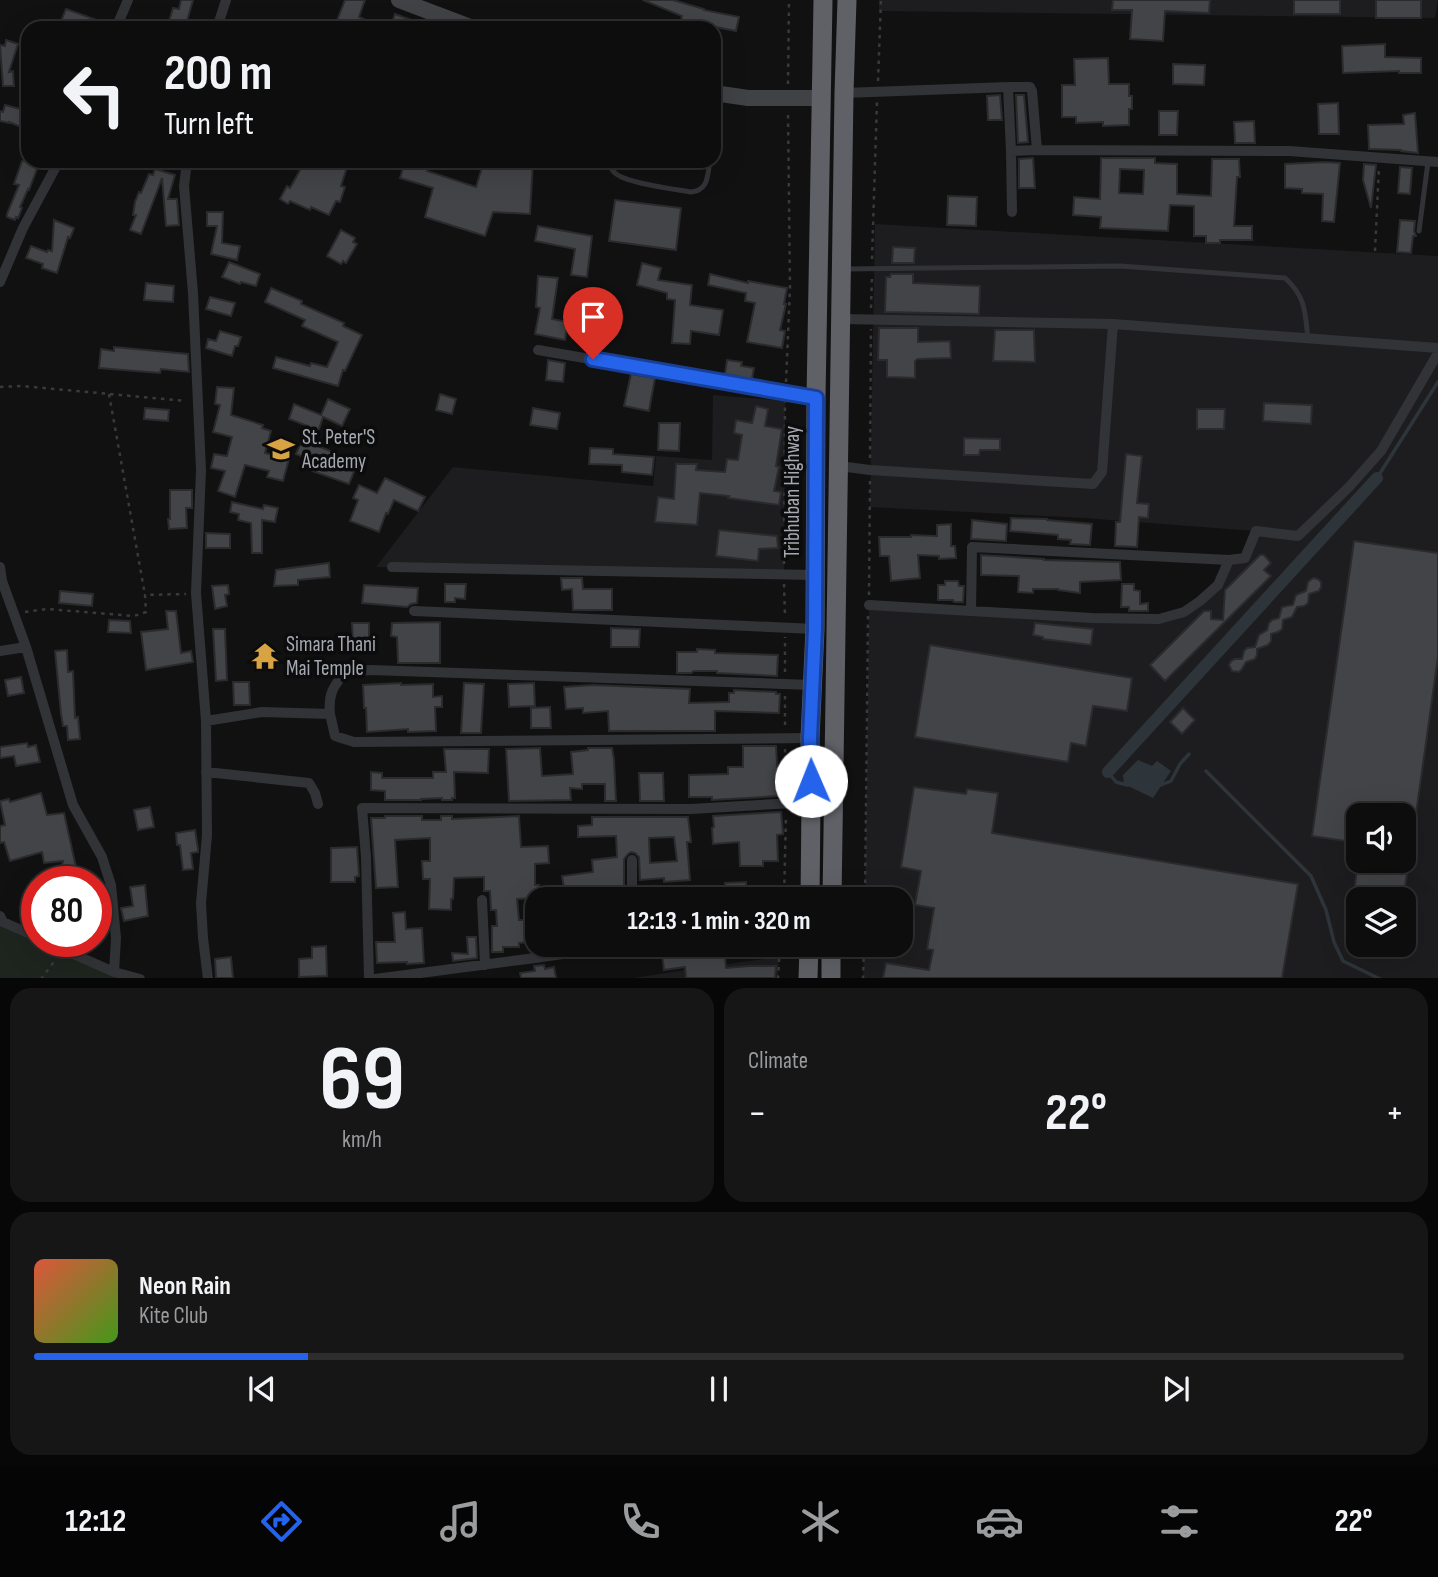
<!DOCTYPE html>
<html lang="en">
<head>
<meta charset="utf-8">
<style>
  body { margin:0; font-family:"Sofia Sans Condensed",sans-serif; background:#161617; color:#f1f3f6; height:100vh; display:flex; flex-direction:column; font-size:26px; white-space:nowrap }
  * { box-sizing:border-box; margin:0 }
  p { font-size:23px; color:#9a9c9e }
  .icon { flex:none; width:38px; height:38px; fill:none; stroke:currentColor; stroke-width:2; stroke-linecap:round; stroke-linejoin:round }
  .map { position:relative; height:978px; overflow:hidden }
  .details { display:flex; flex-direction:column; gap:10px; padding:10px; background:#070708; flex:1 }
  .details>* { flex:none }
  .top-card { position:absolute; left:21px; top:21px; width:700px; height:147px; border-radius:21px; box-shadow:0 7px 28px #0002,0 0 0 2px #2d2d2e; background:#0d0d0e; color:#f1f3f6; overflow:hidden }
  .tools { position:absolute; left:1346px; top:803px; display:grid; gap:14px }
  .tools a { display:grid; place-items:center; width:70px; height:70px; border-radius:14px; background:#0d0d0e; box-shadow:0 7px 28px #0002,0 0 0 2px #2d2d2e; font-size:35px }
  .speed { position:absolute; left:21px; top:866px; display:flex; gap:14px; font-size:35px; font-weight:700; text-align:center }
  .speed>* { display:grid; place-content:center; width:91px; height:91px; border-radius:50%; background:#0d0d0e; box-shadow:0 7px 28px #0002,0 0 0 2px #2d2d2e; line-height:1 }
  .speed .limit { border:10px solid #d22; background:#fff; color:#111 }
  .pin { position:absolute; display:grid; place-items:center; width:60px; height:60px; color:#fff; margin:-72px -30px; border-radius:50% 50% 50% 0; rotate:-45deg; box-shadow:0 0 7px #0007 }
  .pin .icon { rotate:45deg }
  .me { position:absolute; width:77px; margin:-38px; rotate:359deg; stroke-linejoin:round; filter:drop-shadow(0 0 5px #0008) }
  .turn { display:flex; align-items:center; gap:24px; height:147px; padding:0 28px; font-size:32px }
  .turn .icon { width:91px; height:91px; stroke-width:2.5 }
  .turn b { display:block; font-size:49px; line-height:60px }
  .big { font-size:52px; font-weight:700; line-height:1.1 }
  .details .tile { flex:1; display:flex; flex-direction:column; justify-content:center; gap:10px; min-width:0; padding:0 24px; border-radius:21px; background:#161617 }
  .details .dial { align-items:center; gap:0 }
  .dial b { font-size:91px; line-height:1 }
  .song { display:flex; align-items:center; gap:21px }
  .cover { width:84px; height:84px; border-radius:10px; background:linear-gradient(135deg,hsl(10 70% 55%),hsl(100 70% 35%)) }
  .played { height:7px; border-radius:4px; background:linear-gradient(90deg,#2563eb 20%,#2d2d2e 20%) }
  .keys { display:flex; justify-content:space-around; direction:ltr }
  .heat { display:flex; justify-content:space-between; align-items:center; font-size:38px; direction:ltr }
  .details .tiles { flex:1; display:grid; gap:10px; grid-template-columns:1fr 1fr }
  .tile:last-child { grid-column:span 2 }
  .trip { position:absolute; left:525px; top:887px; width:388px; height:70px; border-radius:21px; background:#0d0d0e; box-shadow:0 7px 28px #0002,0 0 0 2px #2d2d2e; font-weight:700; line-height:70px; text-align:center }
  .dock { display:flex; height:112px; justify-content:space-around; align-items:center; background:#050506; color:#9a9c9e }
  .dock .icon { width:49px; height:49px }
  .dock .selected { color:#2563eb }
  .dock b { font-size:32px; color:#f1f3f6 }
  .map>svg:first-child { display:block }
  .built { fill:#1d1d1f; fill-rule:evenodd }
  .green { fill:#1e241e }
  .water { fill:#2e353a }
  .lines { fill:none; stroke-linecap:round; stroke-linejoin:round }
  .stream { stroke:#2e353a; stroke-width:3.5 }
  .canal { stroke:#2e353a; stroke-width:12 }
  .building { fill:#434447; stroke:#2b2b2d; stroke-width:2; fill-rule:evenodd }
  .path { stroke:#383a3d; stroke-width:2.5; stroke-dasharray:3.5 5; stroke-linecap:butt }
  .lane { stroke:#323336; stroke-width:5 }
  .street { stroke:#323336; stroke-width:10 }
  .secondary { stroke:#404246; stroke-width:16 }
  .highway { stroke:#5f6167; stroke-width:19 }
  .route-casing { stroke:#184099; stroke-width:18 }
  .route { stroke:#2563eb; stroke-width:12 }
  .labels { text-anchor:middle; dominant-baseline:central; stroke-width:7; stroke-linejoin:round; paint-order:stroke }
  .poi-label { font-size:21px; fill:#a4a8b1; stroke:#0c0c0d; text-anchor:start }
  .street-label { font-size:21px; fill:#a4a8b1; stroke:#0c0c0d }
</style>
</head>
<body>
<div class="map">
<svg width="1438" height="979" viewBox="0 0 1438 979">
  <rect width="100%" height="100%" fill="#111112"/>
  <path class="built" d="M879,0H1438L1435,18L879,11Z
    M875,224L1438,256V978L863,979L864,945H901V900L865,899L869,605L1159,619L1184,612L1218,585L1229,560L1245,558L1255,531L1084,518L870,507ZM1358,816H1404V861H1358ZM1358,900H1404V945H1358Z
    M713,395L785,401L784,574L376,567L453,467L653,486L656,456L712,460Z
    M779,957L778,978L627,979L685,970Z"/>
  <path class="green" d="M0,916L37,942H46L114,972L115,978H0Z"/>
  <path class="water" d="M1138,760L1152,766L1157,761L1171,771L1153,798L1124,784L1123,775Z"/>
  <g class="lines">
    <path class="stream" d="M1377,478L1438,382
      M1206,771L1311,876L1326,910L1334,942L1343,961L1380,979
      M1108,772L1116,782L1127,785L1130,784
      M1158,785H1161L1171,781L1180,764L1189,754"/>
    <path class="canal" d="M1108,772L1377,478"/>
  </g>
  <path class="building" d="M181,0H193L185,28H167L173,8L179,9Z
    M345,0H365L359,17L383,28H334Z
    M643,0H673L704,9V10L739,17L736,31L700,24L699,26L681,21L682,16Z
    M1113,0H1210L1209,13L1165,11L1163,41L1130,39L1132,10H1112Z
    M1294,0H1340V14H1294Z
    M1376,0H1421V18H1376Z
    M66,9L97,20L94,28H58Z
    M395,14L430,27V28H390Z
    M6,40L18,44L9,72L13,71L14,86H3L0,45L5,46Z
    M1385,44V57L1421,58V73H1399V71L1343,73L1342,46Z
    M1108,58L1109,84H1129V96H1132V109H1129V125L1103,126V122L1076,123V117H1062V85H1075L1074,59Z
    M1173,64L1205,65L1204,85L1173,84Z
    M1000,95L1002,120H988L987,96Z
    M1016,95H1024L1028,142L1018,143Z
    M1338,103L1339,134H1319L1318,104Z
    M5,105L28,111V130L9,122V123L0,121V111L3,112Z
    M1159,111H1178L1177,135H1159Z
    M1415,113L1418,153L1401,151V150L1369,149L1368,125L1404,124L1403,115Z
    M1254,121L1255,143H1235L1234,122Z
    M1033,158L1035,188H1019V159Z
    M1101,158H1155V163L1177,164V194L1211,196L1212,159H1239L1240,177H1237L1234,226H1252V240H1220V243H1206V236H1194V206L1170,205L1168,231L1100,228L1101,217L1073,215L1074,197L1100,199ZM1120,169L1144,170L1143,194L1119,193Z
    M22,161H40L29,190L28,189L20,207L22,208L18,218L16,217L15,220L7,217V214L19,185L14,184Z
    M305,161H349L341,186L345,187L340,202L336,201L329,215L311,207L310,210L290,201L288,204L280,199L287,186L290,188Z
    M405,161H431L427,171L476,187L484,161H533L530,214L493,212L485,236L425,217L433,188L400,178Z
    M1325,162L1340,163L1334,222L1322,221L1323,194L1302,193V189L1285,188V164Z
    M1364,164L1376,165L1371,208L1363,180Z
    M1400,167L1412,168L1410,194L1398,193Z
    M155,169L175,175L168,199H177L179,225L166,226L162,178L141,234L130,230L136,215H133L135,202L139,192L141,193L149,174L153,175Z
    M948,196L977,197L976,226L947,225Z
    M615,200L681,208L676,250L609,241Z
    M207,212H223L222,243L240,246L237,260L211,254L217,226H207Z
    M54,220L74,228L70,238L68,237L57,273L42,268L43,264L26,258L31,246L47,252L48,250L52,251Z
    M1400,220L1415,221L1414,231L1416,236H1413L1411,253L1397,252Z
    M538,226L592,236L587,277L571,275L575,249L535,241Z
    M341,230L355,238L353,242L357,244L346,263L343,261L341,264L327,256Z
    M893,247L915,248L914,263H892Z
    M229,262L260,274L256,286L241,282L240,284L222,277Z
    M642,263L661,268L658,280L692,285L690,305L723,310L719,335L691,331L690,344L672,343L675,300L667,299V293L637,285Z
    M710,274L748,283V281L787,288L784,304H786L780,330L785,331L782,348L747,342L755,303L745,301L746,293L708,285Z
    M891,274H913V283L980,286L979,314L885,312L886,277H890Z
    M538,276L558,278L552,319L568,322L565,340L535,334L540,308L536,307Z
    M146,283L174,286L173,302L144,300Z
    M271,288L302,301L301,304L344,323L343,326L362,335L345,371L343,370L338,386L273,368L276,357L310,366L311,363L327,367L338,342L302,326L305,320L265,302Z
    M210,297L235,303L231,316L206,309Z
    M879,328H918V342L950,341L951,358L918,359L915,361V378L887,377V360H878Z
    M995,330H1034L1035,362L993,361Z
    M220,331L241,337L238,346H235L232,356L206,348L208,339L216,341Z
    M114,347L188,354L189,372L161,369L160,373L99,368L101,349L114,351Z
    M548,360L565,363L563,382L546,380Z
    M727,360L742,362L741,366L754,368L752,379L725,374Z
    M631,374L655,378L649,411L624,406Z
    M217,387L234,388L231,415L263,425L262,428L271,431L265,453L289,459L283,481L267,477L269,471L245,465L235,497L218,491L225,471L211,468L214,454L227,456L232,437L213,432L220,405L215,404Z
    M440,394L456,399L452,414L436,410Z
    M328,399L350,409L342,426L323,417L315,441H317L315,445L343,456L340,464L355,469L349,484L312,471L315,462L296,454L308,426L289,419L294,404L321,415Z
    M1264,403L1312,405L1311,424L1263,421Z
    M756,406L768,409L765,426L782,429L776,466L779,467L774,491L781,492L779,505L728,498L729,496L700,493L697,525L655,522L658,497L674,499L676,464H697L696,470L725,472L727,459L738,460L742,435L734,433L736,420L752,423Z
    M145,408L169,410L168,421L144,419Z
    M533,408L560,413L557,429L530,425Z
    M1197,409H1225L1224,429H1197Z
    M659,423H680L679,451L658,450Z
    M964,438L1000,439V450H980L979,455H964Z
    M590,448L613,449V454L654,457L652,475L622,472V465L589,464Z
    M1126,454L1142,456L1137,503L1149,504L1148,518L1139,517L1137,547L1115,546L1116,522H1120Z
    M385,478L425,497L418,511L394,500L388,514L386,513L379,532L350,521L358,500L353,498L359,485L377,493Z
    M170,490H192V508H186L187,528L169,529L168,519H170Z
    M232,502L263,509L264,505L278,508L275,522L262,520V553H252L251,523L238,520L239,514L230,512Z
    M1011,518L1047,519V520L1092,524L1090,545L1070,544L1071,540L1058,539V535L1010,531Z
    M972,520L1007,524L1006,541L971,539Z
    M951,524V546H955L956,558L939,559V556L918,555L920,578L891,581L889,556H880L879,537H911V535L937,536V525Z
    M719,530L777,536L778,548L759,549L758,561L716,556Z
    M206,533L230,534V548H206Z
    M1354,541L1438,553V657L1410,857L1404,856V816H1358V843L1312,836Z
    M981,555L1044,559V560L1120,562L1121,580L1080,582V593L1058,590V589H1033V593L1018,592L1019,576L981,575Z
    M1260,555H1264L1271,563L1264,570L1271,576L1165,681L1150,665L1204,611H1211V619L1223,620L1225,590Z
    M329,563L330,577L298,580V585L274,586L276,570Z
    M561,578H582L583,589H612V610H573L572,589L562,590Z
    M1313,578L1318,579L1321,582V587L1319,591L1309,594L1308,603L1304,606L1297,607L1292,617L1283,620L1282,629L1278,632L1271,634V641L1268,645L1257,649V655L1255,659L1246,662L1242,669L1239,672L1232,671L1229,665L1231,661L1235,659H1242L1244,651L1247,648L1255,647L1259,635L1267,630L1269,623L1272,620L1279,618L1282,607L1293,605L1296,595L1306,591L1308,582Z
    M945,581H958L959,586H964L963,602H954L953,600H938V585H945Z
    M445,584H466L465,599L455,598V602H445Z
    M1122,584H1134V590L1140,591V604L1148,603V611H1129V607H1121Z
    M228,585L229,594L225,595L227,606L215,609L212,586Z
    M364,585L418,588L417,603L411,604L407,607L362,603Z
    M60,591L93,594L92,606L59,603Z
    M166,611H176L181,653L191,651L193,662L146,670L141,632L168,629Z
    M109,620L130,621L131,633L108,632Z
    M440,622V663H398L397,637L391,636L392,623Z
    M352,623H369V641H353Z
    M1035,623L1093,629L1091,645L1043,639V637L1033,635Z
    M611,628L640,629L639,647H611Z
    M213,629H225L227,680L216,681Z
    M930,645L1132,678L1127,711L1093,706L1086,746L1071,743L1068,762L915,737Z
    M697,649L715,650V653L778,655L777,676L717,673V671H694L691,673H677V652H697Z
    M67,650L68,672L73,671L75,718L78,717L80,739L68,740L67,726H63L61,714L55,651Z
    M21,677L24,693L8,696L5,680Z
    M233,682H249L250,705H234Z
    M401,683V685L433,684V697L442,696V707H435L436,731L408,732V729L367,732L366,708H364L363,685Z
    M464,683L484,684L481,733H461Z
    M534,683L535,706L509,707L508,684Z
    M593,685L690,689L689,703L729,702V693H734V690L776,692V694H780L779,713L715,711V731H609L608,711L583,713V708L566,709L564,687Z
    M550,707L551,728H531V708Z
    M1183,708L1195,720L1182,734L1170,722Z
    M27,743L28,747L36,745L40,762L16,766L14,756L0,758V747Z
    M743,746H776L779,796L712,800V797H689V775L728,774V767H743Z
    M540,748L542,776L573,774L571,752L588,750V748H612L614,760L616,801H605V784H582V789L570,788L571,800L509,801L506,749Z
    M444,749H489L488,773L454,772L455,798H452V800H442V798L421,799V800H385V791L371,790V772L382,773V778H433V772H446Z
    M639,773H663L664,801H640Z
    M914,787L966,794L967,789L998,793L992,833L1298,884L1282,978H883L886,963L929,970L933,950L927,949L934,908L915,905L921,871L901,867Z
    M41,793L47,815L64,813L76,867L61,870L63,861L44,863L42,852L10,861L4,842L0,843V826L5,825L0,801L9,799L10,802Z
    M150,807L154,827L138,830L134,810Z
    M781,812L783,834L777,835L778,861H763V866H740L739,842L713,844L712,828L714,827L713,816Z
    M385,816H422V820H441V816H452V819L519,816L521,847L548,846L549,863L535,864V885H539V898L517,899L519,920H537V938L530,939V942L519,943V947H503V952H492V926H497L496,910H491L490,891H484V877L454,878L453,899H451V910L429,909L430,879H423L422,861H430V838L395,840L398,887L376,888L371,818H385Z
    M592,817H688L691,842H687L690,880L664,882V878L640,880L639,857L635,853L631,852L628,854L624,859V893L599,896L600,900H566L562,876L593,872L592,860L617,857L616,836L578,837V826L592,825ZM674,837L677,861L650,863L649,838Z
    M195,830L198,849V852L191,853L193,869L183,870L180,845H177L176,833Z
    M357,847L359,876L355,877V882H331V848Z
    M1358,861H1409L1403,900H1353Z
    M746,882L747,900H726L725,883Z
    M145,885L148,916L124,921L121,908L133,906L130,887Z
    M405,912L406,929L422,928L424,963L407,964V962L377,963L376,942H395L393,913Z
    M467,937H476L477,958L453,961L452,953L468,954Z
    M661,945H724L726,968L749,966H776L775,978H686L685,967L664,970Z
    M326,946L327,976L299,977V959L312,958V947Z
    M231,957L233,978H216L215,959Z
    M544,965L545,969L554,967L556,978H521L520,973L535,971L534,966Z"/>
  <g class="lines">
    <path class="path" d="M878,81L881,0
      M788,84L789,0
      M1375,251L1379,167
      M872,259L877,101
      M871,308L872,276
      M786,382L790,288L788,112
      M0,387L22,386L186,401
      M109,394L145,595
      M870,458L871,329
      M784,564L785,402
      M784,584L785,616
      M869,595L870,479
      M25,612L47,609L134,616L146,612L145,595L186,594
      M785,672V637
      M785,696V728
      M785,749L786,791
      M784,900L786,815
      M865,900L868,616
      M41,979L56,959
      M778,979L780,945
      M863,979L864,945"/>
    <path class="lane" d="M714,132L715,124
      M610,161C611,166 610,168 614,172C623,183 674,189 691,192C709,190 707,176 710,161
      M1419,231L1428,162
      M846,269L1120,266L1285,278C1306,297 1305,312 1308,339"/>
    <path class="street" d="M116,28L128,0
      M217,28L226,0
      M1008,87L1011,151
      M844,93L1008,87H1030L1032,91L1037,150L1289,151L1438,162
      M187,161L184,186L193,293L201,470L196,593L206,721L207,835L201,903L203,938L208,979
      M1012,212L1011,151L1037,150
      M0,282L23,228L59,161
      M841,319L1113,324
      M538,350L816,398
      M839,466L870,470L1093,484L1102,472L1113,324L1438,348
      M0,567L2,581L26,647L73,805L102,857L111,885L116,938L114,972L140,979
      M392,567L815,575
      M869,605L1092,618L1159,619L1184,612L1200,601L1218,585L1229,560L1245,558L1256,531L1298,536L1349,487L1381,451L1438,353
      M414,611L815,629
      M971,611L972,547L1229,560
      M0,651L26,647
      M330,714C328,694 333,687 345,672L371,670L812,685
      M206,721L262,712L330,714L335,736L354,742L810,738
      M206,772L309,783L315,793L318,804
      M632,860V900
      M482,900L485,965
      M0,916L3,922L37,937
      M46,942L114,972
      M369,979L366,857L362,808L691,809L811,802
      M375,979L535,958L624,945"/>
    <path class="secondary" d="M399,0L473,28
      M714,93L748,98H822"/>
    <path class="highway" d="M810,900L811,802L810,738L815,629L816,398L823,0
      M832,900L844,93L847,0
      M808,979L809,945
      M831,979V945"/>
  </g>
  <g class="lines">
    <defs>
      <path id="route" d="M593,359L816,398L815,629L810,738L811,781"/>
    </defs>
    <use href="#route" class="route-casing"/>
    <use href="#route" class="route"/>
  </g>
  <defs>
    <symbol id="school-bare" viewBox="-9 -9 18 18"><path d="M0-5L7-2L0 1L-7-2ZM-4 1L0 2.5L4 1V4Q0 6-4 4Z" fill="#d8a342" stroke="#0c0c0d" stroke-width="2.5" paint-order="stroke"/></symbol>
    <symbol id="temple-bare" viewBox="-9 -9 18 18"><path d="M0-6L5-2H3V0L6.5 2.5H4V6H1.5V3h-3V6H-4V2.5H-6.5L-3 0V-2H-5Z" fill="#d8a342" stroke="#0c0c0d" stroke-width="2.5" paint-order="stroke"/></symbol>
  </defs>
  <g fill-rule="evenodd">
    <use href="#school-bare" x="262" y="430" width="38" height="38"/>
    <use href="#temple-bare" x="246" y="637" width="38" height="38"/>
  </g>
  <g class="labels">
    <g class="poi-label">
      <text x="302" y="437">St. Peter'S<tspan x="302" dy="24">Academy</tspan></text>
      <text x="286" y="644">Simara Thani<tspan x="286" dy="24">Mai Temple</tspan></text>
    </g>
    <g class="street-label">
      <text transform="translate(792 492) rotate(-90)">Tribhuban Highway</text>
    </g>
  </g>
</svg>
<div class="tools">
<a><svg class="icon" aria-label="sound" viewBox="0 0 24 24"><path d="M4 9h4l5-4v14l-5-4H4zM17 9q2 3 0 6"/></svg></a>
<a><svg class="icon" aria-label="layers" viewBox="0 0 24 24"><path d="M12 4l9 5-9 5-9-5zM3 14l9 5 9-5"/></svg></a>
</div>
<div class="speed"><div class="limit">80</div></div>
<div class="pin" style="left:593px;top:359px;background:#d93025"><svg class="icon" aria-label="arrive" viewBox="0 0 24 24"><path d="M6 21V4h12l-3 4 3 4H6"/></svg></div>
<svg class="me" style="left:811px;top:781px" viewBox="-20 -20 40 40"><circle r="19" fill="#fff"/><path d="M0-13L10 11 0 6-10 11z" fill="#2563eb"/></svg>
<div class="trip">12:13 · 1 min · 320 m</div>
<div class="top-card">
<div class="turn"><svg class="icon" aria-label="left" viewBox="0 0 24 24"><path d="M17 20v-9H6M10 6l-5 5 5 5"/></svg><div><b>200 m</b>Turn left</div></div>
</div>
</div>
<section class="details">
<div class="tiles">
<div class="tile dial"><b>69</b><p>km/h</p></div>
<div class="tile"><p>Climate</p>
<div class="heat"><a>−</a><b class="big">22°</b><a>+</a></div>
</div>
<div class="tile">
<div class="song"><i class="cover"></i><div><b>Neon Rain</b><p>Kite Club</p></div></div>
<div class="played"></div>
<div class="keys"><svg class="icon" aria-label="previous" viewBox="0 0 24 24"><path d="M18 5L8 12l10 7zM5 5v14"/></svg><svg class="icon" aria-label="pause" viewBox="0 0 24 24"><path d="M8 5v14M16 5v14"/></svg><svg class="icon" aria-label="next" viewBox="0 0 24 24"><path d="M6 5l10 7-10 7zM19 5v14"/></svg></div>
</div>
</div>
</section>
<nav class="dock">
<b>12:12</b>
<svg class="icon selected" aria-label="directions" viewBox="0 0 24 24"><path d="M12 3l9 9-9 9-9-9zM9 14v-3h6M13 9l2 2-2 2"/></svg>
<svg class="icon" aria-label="music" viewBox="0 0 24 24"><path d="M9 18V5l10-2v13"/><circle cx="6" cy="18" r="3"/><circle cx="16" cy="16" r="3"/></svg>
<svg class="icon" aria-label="phone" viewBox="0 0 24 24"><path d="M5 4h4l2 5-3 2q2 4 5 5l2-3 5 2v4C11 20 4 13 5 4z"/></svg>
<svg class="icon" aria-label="climate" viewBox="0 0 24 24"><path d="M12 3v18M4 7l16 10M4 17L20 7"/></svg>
<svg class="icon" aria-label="car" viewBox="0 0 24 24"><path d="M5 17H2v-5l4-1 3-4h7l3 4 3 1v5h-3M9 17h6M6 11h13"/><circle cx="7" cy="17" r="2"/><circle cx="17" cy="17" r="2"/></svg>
<svg class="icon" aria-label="filters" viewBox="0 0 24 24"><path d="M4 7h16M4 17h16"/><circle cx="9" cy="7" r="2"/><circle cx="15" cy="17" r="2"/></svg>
<b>22°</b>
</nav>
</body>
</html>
